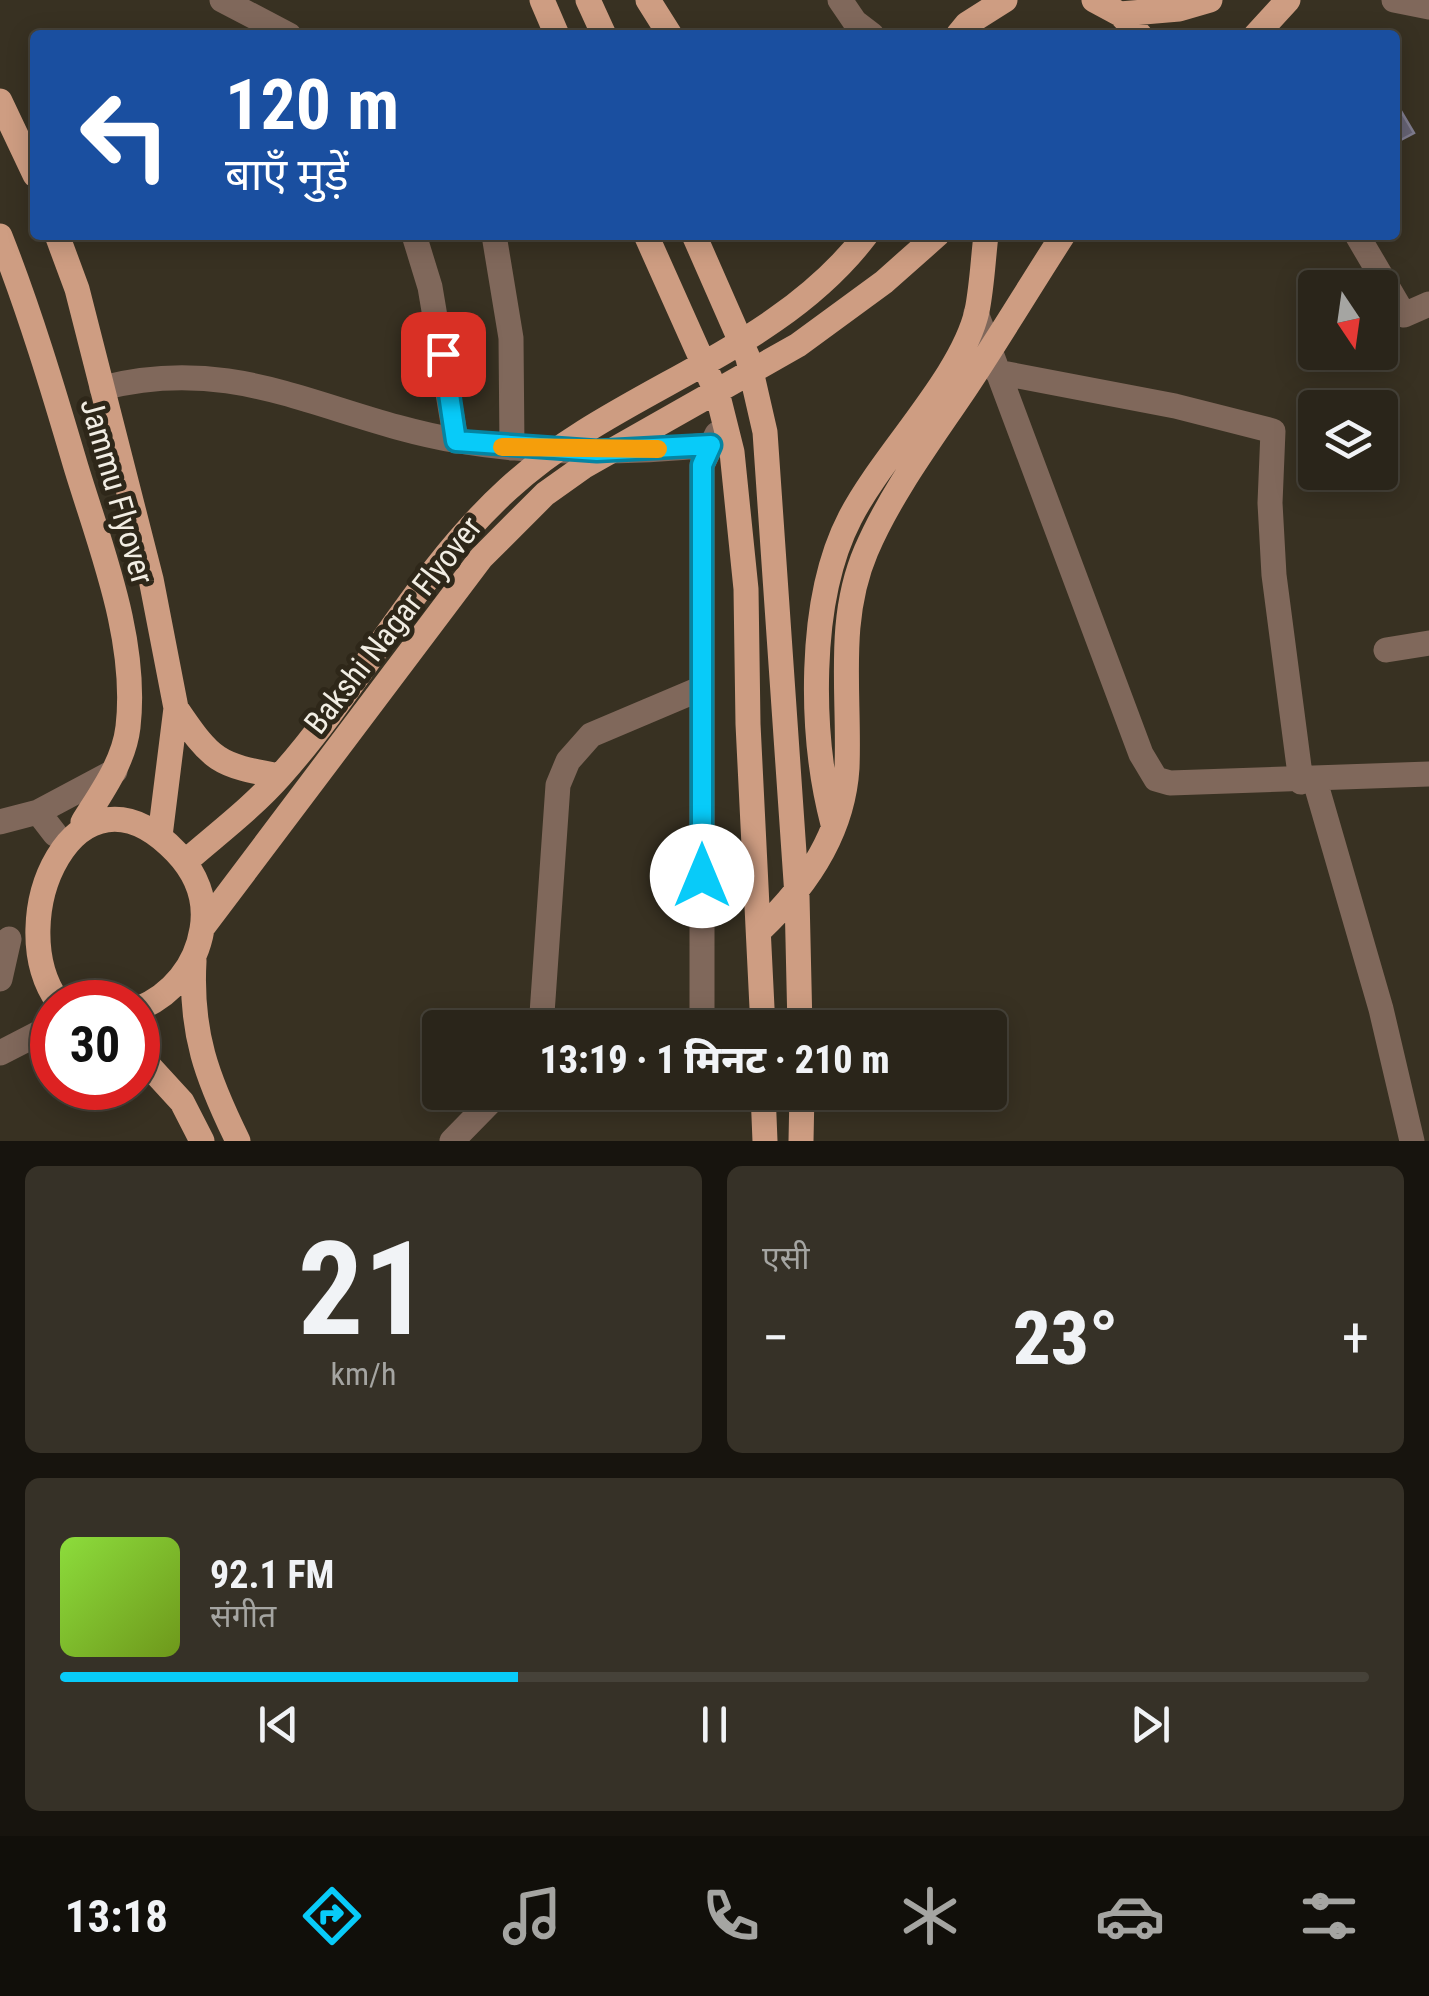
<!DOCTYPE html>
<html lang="hi">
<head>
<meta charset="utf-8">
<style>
  body { margin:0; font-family:"Roboto Condensed","Noto Sans Devanagari",sans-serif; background:#363127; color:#f1f3f6; height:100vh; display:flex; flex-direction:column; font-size:38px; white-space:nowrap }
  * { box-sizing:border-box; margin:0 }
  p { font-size:32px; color:#a5a5a2 }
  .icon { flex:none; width:55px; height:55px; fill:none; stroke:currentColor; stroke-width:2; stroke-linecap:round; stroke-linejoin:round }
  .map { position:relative; height:1141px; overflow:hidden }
  .panel { display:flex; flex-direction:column; gap:25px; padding:25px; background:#17140e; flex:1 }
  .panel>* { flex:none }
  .guide { position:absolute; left:30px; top:30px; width:1370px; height:210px; border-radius:10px; box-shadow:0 5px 25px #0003,0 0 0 2px #464239; background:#1a4fa0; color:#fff; overflow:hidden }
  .needle { width:65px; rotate:167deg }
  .buttons { position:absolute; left:1298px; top:270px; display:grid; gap:20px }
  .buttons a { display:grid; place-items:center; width:100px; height:100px; border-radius:10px; background:#2a251a; box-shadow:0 5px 25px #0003,0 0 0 2px #464239; font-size:50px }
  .speed { position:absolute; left:30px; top:980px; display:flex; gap:20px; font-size:50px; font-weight:700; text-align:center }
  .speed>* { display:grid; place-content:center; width:130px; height:130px; border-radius:50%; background:#2a251a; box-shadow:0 5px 25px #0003,0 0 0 2px #464239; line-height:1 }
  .speed .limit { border:15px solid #d22; background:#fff; color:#111 }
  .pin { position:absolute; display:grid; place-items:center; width:85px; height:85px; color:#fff; margin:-42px; border-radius:20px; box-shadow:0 5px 15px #0006 }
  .me { position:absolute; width:110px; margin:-55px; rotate:0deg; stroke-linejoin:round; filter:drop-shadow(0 0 8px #0008) }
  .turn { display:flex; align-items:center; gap:35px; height:210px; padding:0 30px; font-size:45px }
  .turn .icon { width:130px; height:130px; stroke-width:2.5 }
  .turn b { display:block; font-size:70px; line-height:85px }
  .big { font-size:75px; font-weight:800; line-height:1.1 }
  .panel .card { flex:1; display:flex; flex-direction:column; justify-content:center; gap:15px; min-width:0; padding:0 35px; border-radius:15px; background:#363127 }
  .panel .dial { align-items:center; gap:0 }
  .dial b { font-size:130px; line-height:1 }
  .song { display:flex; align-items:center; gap:30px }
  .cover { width:120px; height:120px; border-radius:15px; background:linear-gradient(135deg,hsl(90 70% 55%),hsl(80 70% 35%)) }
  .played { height:10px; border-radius:5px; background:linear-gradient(90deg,#08cbf9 35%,#464239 35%) }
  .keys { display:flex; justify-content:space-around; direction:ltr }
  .heat { display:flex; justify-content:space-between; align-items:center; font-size:55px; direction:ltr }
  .panel .tiles { flex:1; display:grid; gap:25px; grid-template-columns:1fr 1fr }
  .card:last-child { grid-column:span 2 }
  .trip { position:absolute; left:422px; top:1010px; width:585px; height:100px; border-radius:10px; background:#2a251a; box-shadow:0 5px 25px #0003,0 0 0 2px #464239; font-weight:800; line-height:100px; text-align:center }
  .dock { display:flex; height:160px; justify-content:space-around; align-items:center; background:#110f0a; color:#a5a5a2 }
  .dock .icon { width:70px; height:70px }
  .dock .on { color:#08cbf9 }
  .dock b { font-size:45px; color:#f1f3f6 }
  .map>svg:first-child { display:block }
  .building { fill:#666374; stroke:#7f7c8e; stroke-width:2.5 }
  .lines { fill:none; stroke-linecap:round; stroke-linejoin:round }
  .minor { stroke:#80685b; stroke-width:25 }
  .major { stroke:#ce9d82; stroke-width:25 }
  .route-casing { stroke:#0584a2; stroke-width:25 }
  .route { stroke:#08cbf9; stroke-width:18 }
  .slow { stroke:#f59e0b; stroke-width:18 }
  .labels { text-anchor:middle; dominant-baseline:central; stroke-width:10; stroke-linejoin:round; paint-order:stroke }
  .street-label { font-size:32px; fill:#f1ede3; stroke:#2e2719 }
</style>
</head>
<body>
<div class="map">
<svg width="1429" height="1141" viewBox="0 0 1429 1141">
  <rect width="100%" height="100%" fill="#383122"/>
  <path class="building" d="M1395,101L1414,133L1395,143Z"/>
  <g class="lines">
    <path class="minor" d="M222,0L289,35
      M840,0L855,22L872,35
      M1394,0L1429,7
      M414,235L430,287L456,441
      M494,235L511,338L512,448
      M1357,235L1404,315L1429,304
      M976,313L1141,754L1156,779L1170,783L1429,774
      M997,372L1175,406L1273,431L1270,503L1274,575L1301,782
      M102,388C240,352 328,419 459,441C542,455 628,453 711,445
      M1386,650L1429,643
      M1315,781L1381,1009L1412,1141
      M38,812L55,834
      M0,822L38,812L115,771
      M0,979L9,939
      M541,1028L558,785L568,761L591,735L702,688
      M702,1028V465L717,434
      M0,1053L41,1032L52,1020
      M452,1141L500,1092"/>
    <path class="major" d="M542,0L557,35
      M588,0L604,35
      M648,0L670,35
      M1094,0L1120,14L1140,35
      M1120,14L1179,9L1210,0
      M958,35L967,24L1005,0
      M1256,35L1288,0
      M0,101L35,175
      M57,235L77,289L151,579L176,708L160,836
      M646,235L718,396L732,452L746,589L748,724L763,1028
      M694,235L748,358L765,432L797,896L800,1028
      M0,236C30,312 53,389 76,467C101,549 138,640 128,727C124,762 101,793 83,822
      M176,708C212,761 217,765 280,776
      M833,824C810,736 807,601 850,518C882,455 962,377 977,311C982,286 983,260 986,235
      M185,862C217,834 253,807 281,775C362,684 417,572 508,489C616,389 775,355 866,235
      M203,927L481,558L545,494L583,467L798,345L884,282L937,235
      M759,931C805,888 843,833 847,768C850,694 836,621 866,551C891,493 930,441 965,389C999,338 1030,286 1063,235
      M194,961C190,1033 207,1078 238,1141
      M58,1002C0,921 76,747 176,852C196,873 207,900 202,929C196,966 172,995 138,1009
      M138,1054L182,1102L202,1141
      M763,1092L765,1141
      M801,1141L802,1092"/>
  </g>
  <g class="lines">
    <defs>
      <path id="route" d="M443,354L456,441L597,451L711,445L702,465V876"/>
    </defs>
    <use href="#route" class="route-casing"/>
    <use href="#route" class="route"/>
    <path class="slow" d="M502,447L658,449"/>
  </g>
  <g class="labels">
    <g class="street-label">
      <text transform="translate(117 491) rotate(74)">Jammu Flyover</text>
      <text transform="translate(393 625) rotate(-52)">Bakshi Nagar Flyover</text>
    </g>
  </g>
</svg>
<div class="buttons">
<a><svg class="needle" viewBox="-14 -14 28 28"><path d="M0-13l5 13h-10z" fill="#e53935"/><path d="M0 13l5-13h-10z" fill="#a5a5a2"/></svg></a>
<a><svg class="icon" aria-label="layers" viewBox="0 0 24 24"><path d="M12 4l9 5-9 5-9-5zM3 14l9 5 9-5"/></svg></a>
</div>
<div class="speed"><div class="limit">30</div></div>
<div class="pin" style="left:443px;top:354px;background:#d93025"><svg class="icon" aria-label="arrive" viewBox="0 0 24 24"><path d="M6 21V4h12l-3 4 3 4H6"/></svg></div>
<svg class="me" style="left:702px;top:876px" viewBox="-20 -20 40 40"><circle r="19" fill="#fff"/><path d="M0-13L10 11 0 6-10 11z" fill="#08cbf9"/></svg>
<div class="trip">13:19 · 1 मिनट · 210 m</div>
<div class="guide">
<div class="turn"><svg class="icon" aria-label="left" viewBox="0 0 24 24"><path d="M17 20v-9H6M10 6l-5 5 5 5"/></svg><div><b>120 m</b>बाएँ मुड़ें</div></div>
</div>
</div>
<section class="panel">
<div class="tiles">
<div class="card dial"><b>21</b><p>km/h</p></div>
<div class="card"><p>एसी</p>
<div class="heat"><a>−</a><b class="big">23°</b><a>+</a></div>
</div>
<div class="card">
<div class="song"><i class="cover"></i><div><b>92.1 FM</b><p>संगीत</p></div></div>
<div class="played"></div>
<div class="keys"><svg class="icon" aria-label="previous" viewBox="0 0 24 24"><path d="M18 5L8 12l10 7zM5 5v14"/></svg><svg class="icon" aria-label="pause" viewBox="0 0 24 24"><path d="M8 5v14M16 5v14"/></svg><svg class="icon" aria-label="next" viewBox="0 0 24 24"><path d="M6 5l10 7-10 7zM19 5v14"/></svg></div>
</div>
</div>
</section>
<nav class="dock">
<b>13:18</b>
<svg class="icon on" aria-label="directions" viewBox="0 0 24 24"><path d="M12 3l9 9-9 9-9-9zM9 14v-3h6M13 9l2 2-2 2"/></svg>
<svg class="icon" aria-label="music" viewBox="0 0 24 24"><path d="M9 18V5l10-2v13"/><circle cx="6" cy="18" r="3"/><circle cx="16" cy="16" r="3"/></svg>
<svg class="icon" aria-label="phone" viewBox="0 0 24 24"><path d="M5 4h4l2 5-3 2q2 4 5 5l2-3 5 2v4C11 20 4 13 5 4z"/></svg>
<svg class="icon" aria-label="climate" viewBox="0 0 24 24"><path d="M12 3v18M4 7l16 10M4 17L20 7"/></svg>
<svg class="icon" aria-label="car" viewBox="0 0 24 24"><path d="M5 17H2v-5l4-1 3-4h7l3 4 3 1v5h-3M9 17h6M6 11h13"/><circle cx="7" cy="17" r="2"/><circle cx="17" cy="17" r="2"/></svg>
<svg class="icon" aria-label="filters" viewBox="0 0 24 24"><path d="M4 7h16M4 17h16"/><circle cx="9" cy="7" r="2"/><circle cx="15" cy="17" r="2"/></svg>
</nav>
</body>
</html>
